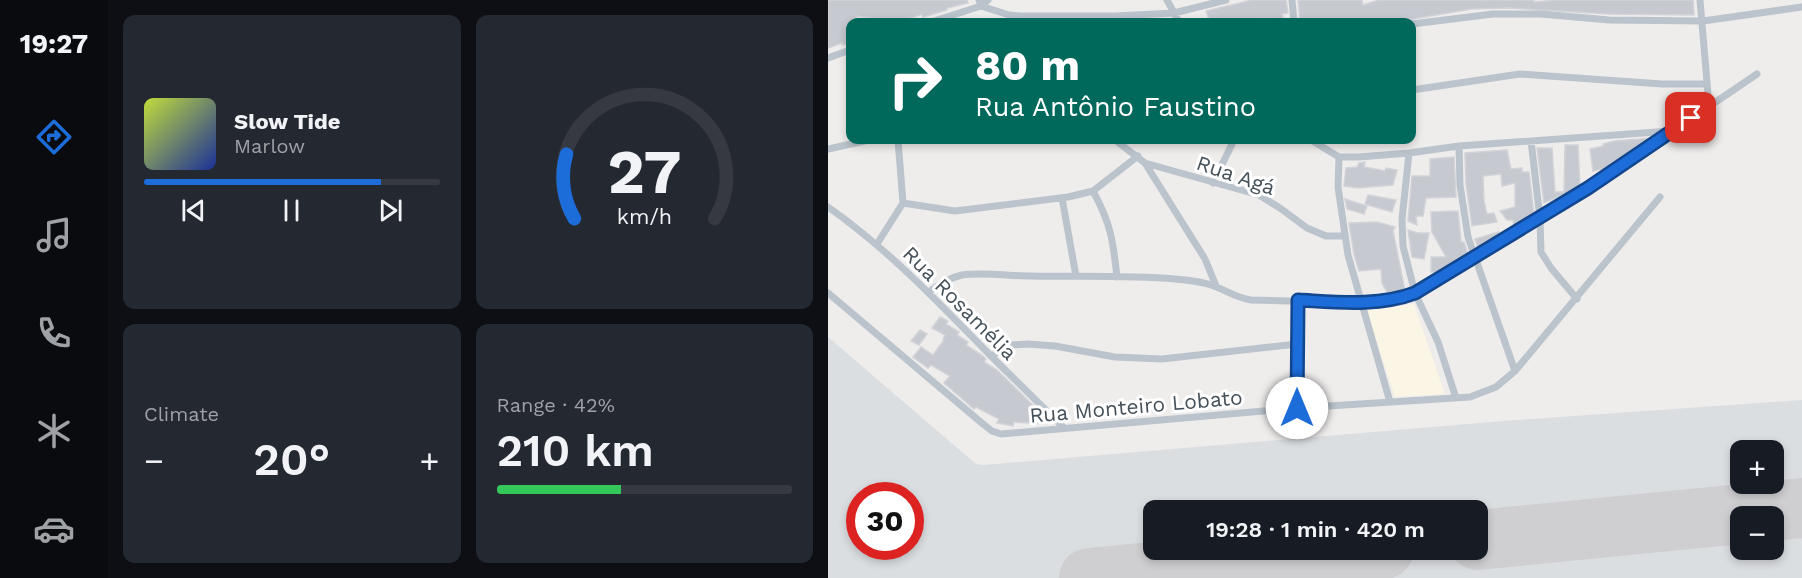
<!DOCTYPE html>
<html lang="en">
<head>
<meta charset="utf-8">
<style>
  body { margin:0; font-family:"Work Sans",sans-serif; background:#242831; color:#f1f3f6; height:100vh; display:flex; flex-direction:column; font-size:22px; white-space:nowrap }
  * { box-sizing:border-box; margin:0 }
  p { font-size:20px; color:#9ea1a6 }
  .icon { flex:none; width:33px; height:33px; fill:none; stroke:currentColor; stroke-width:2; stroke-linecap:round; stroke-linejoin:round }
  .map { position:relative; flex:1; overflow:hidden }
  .details { display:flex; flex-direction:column; gap:15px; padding:15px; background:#0d0f14; width:720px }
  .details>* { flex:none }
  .guide { position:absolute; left:18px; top:18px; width:570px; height:126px; border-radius:12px; box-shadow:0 3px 9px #0003; background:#00695c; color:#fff; overflow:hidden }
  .fabs { position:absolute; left:902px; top:440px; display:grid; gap:12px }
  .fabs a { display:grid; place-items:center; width:54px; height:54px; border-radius:12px; background:#171b24; box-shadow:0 3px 9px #0003; font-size:30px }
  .speed { position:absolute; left:18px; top:482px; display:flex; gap:12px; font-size:30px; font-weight:700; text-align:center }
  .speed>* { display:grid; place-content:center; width:78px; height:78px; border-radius:50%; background:#171b24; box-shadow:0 3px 9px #0003; line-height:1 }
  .speed .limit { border:9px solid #d22; background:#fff; color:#111 }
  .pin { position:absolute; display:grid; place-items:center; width:51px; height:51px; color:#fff; margin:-26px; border-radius:12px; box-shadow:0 3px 9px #0006 }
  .me { position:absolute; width:66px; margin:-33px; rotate:0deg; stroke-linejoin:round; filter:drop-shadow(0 0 4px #0008) }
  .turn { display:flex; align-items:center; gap:21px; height:126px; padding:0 30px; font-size:27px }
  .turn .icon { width:78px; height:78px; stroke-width:2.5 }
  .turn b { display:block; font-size:42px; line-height:51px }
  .big { font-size:45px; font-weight:600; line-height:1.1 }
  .details .card { flex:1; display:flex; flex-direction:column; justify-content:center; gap:9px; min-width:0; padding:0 21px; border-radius:12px; background:#242831 }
  .details .dial { align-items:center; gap:0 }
  .dial svg { height:156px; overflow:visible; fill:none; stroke:#363941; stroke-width:7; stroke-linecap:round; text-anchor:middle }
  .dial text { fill:#f1f3f6; stroke:none }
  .song { display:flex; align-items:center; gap:18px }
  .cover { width:72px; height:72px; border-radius:9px; background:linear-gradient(135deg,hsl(70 70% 55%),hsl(230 70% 35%)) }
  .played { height:6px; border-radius:3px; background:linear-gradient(90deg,#1c6cda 80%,#363941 80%) }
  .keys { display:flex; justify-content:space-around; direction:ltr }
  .heat { display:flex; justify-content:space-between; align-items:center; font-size:33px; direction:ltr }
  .charge { height:9px; border-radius:4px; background:linear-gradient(90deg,#34c759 42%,#363941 0) }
  .details .tiles { flex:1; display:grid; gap:15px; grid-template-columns:repeat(2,1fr) }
  .trip { position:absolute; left:315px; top:500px; width:345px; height:60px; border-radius:12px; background:#171b24; box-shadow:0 3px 9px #0003; font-weight:600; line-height:60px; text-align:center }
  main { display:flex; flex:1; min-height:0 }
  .tab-bar { display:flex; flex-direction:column; width:108px; justify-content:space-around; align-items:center; background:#090b0e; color:#9ea1a6 }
  .tab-bar .icon { width:42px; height:42px }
  .tab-bar .on { color:#1c6cda }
  .tab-bar b { font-size:27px; color:#f1f3f6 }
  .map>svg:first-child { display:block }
  .commercial { fill:#fbf5e5 }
  .airport { fill:#dbdee1; fill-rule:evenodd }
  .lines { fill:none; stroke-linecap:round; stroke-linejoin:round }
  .runway { stroke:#cfcfd2; stroke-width:60 }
  .building { fill:#c6c9cf; stroke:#d1d3d8; stroke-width:1.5 }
  .street { stroke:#bbc4cc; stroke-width:7 }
  .route-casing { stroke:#12468e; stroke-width:15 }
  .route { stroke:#1c6cda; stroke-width:10 }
  .labels { text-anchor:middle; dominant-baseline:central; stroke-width:6; stroke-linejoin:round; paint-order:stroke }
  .street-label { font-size:21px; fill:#455059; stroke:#fff }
</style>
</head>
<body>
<main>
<nav class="tab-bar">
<b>19:27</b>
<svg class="icon on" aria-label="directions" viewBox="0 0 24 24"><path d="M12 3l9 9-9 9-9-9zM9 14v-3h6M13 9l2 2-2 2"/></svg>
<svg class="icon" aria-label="music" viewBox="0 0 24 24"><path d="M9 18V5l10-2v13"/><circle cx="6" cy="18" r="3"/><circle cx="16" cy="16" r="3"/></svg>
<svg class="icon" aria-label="phone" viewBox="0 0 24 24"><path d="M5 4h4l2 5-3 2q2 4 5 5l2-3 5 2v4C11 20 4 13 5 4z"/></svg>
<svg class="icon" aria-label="climate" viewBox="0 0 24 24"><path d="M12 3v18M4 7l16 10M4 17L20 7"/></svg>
<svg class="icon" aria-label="car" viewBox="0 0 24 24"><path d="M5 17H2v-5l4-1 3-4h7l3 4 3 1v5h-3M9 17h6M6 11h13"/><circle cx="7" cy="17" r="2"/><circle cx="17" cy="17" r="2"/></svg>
</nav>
<section class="details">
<div class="tiles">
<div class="card">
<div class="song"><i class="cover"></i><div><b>Slow Tide</b><p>Marlow</p></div></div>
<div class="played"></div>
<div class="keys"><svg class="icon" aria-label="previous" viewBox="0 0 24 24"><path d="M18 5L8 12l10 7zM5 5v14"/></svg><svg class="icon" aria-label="pause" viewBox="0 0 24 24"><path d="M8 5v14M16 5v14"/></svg><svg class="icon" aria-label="next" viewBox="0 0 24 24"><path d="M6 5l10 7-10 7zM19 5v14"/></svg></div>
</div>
<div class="card dial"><svg viewBox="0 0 100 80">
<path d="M14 69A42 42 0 1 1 86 69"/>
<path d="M14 69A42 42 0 0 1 10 36" stroke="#1c6cda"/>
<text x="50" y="56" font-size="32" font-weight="700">27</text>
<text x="50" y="72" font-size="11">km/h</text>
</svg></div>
<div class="card"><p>Climate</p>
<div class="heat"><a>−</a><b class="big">20°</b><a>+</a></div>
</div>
<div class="card"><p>Range · 42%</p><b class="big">210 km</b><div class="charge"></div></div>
</div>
</section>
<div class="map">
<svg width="974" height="578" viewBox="0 0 974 578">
  <rect width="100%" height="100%" fill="#efecec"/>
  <path class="commercial" d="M586,304L617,394L567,397L538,310Z"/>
  <path class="airport" d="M0,337L148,464L156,465L675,421L974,400V578H0ZM912,450H945V483H912ZM32,495H82V546H32ZM326,510H650V549H326ZM912,516H945V549H912Z"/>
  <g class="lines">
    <path class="runway" d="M650,540L974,508
      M261,578L556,549"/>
  </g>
  <path class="building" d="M0,0H139L140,3L119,8V10L95,17L94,14L74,21L75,22H45L44,18L28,16L31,22H22V42L15,45L14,43L0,48Z
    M424,0H458L460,13L454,14L456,22H438L437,18L423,22H382L378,11Z
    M470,0H534L535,5L551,0H706V2L728,0H865L866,15L781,14L680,8L643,9L568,22H472Z
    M825,138L773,173V169L765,171L762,149L776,146L775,144L786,141Z
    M737,145H750L752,187L716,203L709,148H724L727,192H736Z
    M679,150L683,169L694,168V172H701L706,215L686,227L685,220H679L672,211L687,207V183L674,186L673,174L655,176L656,201L659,214L666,213L669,222L644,226L638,184L637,153Z
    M626,157L628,197L598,198L595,216H588L589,225L580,221L584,176H602V159Z
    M537,162L536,167L557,171L558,168L569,170L565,185L530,188L516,186L518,168L529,167L531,163Z
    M540,195L568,200L564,212L537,204Z
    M517,199L539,206L536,214L519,209Z
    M630,211L633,242H636L640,254L612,272H603V257H618L604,232L603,212Z
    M549,222L567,227L565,231L577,291L576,292L560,294L554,283L553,269L531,271L526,254L521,223Z
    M580,230L590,233H601L596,259L584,257Z
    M671,232L672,235L650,248L647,239Z
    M112,317L120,321L118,324L131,332L129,335L140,342L138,345L155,356L158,359L156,362L169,370L219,419L217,424L186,422L185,426L169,423L171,419L148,407L146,409L116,383L122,376L103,365L100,368L85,357L93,347L105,355L116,340L115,339L117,335L104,328Z
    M92,330L99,334L91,345L83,341Z"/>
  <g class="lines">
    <path class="street" d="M151,0L153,6L160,0
      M339,0L351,22
      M464,0L466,22
      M872,0L881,106
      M103,22L153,6L181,15L192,16H287L346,13L398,0
      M584,24L665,14H713L781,20L875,21L974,7
      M0,58L22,50
      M584,90L692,74L834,84H879
      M287,140L317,163L431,195L452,208L479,228L498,236H517
      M483,140L511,157H531L581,153L631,146L843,131
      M703,141L712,218L713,252L723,268L749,299
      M631,146L632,185L640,237L687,371
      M0,149L41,140
      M581,153L574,219L575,246L587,293L610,342L628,398
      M511,157L510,187L520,255L562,402
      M317,163L377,259L388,286
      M385,183L406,140
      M265,191C283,224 285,240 289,277
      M234,198L248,276
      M75,203L127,211L240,197L265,191L310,156
      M0,207C60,249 110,302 161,354C186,379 211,403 236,428
      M49,244L75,203L70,140
      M101,292C111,284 121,278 134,275C157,272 180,276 203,276C251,277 299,275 347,279C360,280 373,281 386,286C399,291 409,298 423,300L533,303L577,297L587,293L761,188L929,74
      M0,293L155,424L164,431L173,434L469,408L642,397L668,387L687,371L832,197
      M163,356L183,345L200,344L227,346L287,357L334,359L469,344
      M469,408L470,300"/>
  </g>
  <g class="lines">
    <defs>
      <path id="route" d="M469,408L470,300C508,302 550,307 587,293L760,188L863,118"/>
    </defs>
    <use href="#route" class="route-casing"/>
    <use href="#route" class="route"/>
  </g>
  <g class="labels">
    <g class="street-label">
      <text transform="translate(408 175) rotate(19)">Rua Agá</text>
      <text transform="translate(132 303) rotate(45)">Rua Rosamélia</text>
      <text transform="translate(308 406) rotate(-5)">Rua Monteiro Lobato</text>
    </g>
  </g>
</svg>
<div class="fabs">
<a>+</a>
<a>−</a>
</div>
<div class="speed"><div class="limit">30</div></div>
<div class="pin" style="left:863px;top:118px;background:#d93025"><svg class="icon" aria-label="arrive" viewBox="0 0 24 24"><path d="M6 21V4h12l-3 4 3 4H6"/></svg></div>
<svg class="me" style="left:469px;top:408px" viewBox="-20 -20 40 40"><circle r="19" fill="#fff"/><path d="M0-13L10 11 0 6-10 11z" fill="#1c6cda"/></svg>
<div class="trip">19:28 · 1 min · 420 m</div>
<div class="guide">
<div class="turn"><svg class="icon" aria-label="right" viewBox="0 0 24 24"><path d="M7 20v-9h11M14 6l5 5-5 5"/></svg><div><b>80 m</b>Rua Antônio Faustino</div></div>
</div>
</div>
</main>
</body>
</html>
